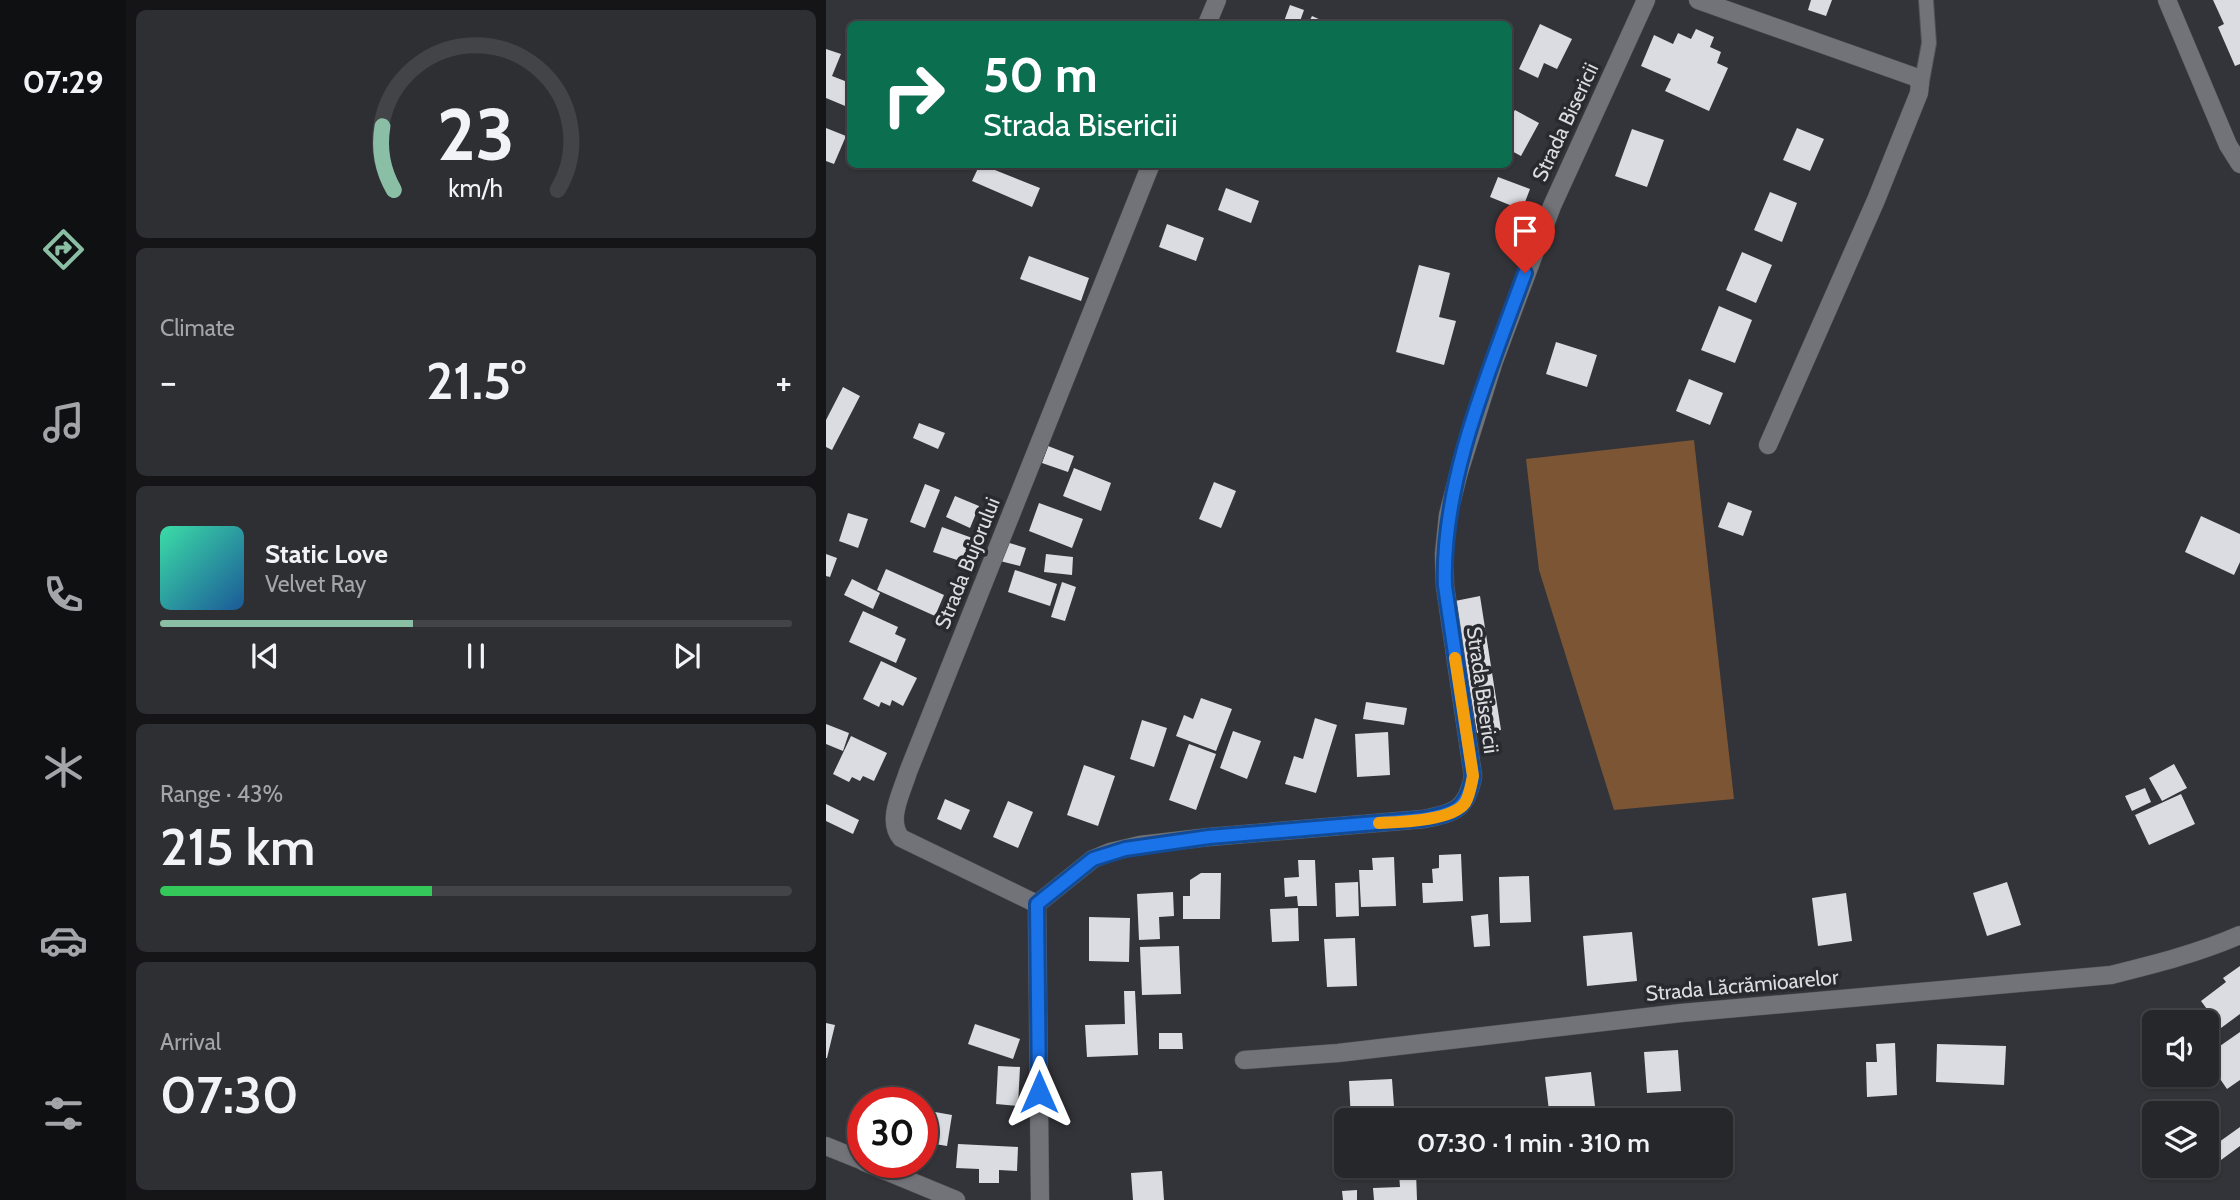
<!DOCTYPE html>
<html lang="en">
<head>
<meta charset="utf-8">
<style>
  body { margin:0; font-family:Cabin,sans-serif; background:#2e2f33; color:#f1f3f6; height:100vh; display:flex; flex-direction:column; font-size:26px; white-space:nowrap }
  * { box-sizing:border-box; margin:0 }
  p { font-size:23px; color:#a4a5a9 }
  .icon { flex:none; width:38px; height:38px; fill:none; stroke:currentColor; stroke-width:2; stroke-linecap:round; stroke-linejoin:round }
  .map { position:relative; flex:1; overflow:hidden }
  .sheet { display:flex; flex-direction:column; gap:10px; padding:10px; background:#151518; width:700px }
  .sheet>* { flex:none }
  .hud { position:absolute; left:21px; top:21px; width:665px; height:147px; border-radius:10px; box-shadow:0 2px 5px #0004,0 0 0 2px #424447; background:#0b6e4f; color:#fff; overflow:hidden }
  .tools { position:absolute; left:1316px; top:1010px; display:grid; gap:14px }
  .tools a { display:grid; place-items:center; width:77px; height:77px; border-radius:10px; background:#26272b; box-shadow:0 2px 5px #0004,0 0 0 2px #424447; font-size:35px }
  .speed { position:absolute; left:21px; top:1087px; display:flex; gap:14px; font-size:35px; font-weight:700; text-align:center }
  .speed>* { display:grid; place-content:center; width:91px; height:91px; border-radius:50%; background:#26272b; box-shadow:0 2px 5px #0004,0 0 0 2px #424447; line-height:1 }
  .speed .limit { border:10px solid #d22; background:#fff; color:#111 }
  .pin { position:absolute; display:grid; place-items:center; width:60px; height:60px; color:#fff; margin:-72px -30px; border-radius:50% 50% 50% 0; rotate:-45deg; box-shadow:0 0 7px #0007 }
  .pin .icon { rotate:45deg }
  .me { position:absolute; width:77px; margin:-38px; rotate:0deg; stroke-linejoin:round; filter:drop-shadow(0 0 5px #0008) }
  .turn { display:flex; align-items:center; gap:24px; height:147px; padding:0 21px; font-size:32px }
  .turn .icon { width:91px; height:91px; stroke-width:2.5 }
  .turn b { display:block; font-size:49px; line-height:60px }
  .big { font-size:52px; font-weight:600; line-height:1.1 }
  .sheet .card { flex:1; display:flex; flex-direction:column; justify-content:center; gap:10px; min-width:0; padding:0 24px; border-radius:10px; background:#2e2f33 }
  .sheet .dial { align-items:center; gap:0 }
  .dial svg { height:182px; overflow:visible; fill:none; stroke:#424447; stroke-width:7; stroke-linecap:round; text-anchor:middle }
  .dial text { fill:#f1f3f6; stroke:none }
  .song { display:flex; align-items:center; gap:21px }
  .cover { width:84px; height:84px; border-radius:10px; background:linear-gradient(135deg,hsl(160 70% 55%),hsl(210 70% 35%)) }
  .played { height:7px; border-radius:4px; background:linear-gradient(90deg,#8abfa5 40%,#424447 40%) }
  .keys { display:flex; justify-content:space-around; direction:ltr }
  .heat { display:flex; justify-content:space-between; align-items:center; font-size:38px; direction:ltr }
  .charge { height:10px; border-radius:5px; background:linear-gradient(90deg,#34c759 43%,#424447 0) }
  .trip { position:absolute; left:508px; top:1108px; width:399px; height:70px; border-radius:10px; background:#26272b; box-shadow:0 2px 5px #0004,0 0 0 2px #424447; font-weight:600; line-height:70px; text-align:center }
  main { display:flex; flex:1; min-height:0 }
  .dock { display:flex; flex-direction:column; width:126px; justify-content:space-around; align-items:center; background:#0f1011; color:#a4a5a9 }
  .dock .icon { width:49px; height:49px }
  .dock .on { color:#8abfa5 }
  .dock b { font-size:32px; color:#f1f3f6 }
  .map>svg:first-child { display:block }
  .green { fill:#7b5534 }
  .building { fill:#dadce2 }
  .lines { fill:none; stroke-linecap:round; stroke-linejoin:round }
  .service-casing { stroke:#515255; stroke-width:16 }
  .minor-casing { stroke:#515255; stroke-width:19 }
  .service { stroke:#717378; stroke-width:14 }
  .minor { stroke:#717378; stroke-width:18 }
  .route-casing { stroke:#114b97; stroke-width:18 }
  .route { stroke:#1a73e8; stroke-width:12 }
  .slow { stroke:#f59e0b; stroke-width:12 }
  .labels { text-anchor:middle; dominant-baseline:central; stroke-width:7; stroke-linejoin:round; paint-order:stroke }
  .street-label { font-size:21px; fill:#dbdcdf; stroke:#292a2f }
</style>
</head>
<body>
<main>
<nav class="dock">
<b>07:29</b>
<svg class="icon on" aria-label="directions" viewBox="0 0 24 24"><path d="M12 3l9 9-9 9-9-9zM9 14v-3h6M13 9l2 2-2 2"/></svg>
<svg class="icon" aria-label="music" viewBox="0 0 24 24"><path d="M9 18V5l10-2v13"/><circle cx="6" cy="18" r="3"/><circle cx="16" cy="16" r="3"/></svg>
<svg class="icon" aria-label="phone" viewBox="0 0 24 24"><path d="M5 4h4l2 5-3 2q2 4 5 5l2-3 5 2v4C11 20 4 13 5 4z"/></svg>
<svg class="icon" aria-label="climate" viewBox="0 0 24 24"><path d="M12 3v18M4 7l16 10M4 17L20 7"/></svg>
<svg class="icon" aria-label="car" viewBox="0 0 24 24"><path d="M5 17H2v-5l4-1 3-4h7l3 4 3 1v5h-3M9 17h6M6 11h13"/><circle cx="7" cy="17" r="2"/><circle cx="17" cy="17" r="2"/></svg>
<svg class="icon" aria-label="filters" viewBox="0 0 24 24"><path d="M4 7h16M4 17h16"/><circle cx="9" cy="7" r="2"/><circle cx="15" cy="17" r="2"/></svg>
</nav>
<section class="sheet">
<div class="card dial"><svg viewBox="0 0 100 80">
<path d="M14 69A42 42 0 1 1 86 69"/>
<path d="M14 69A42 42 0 0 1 9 41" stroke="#8abfa5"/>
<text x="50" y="56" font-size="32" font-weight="700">23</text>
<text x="50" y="72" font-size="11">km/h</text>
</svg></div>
<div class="card"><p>Climate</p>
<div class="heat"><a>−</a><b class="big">21.5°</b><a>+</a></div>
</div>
<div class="card">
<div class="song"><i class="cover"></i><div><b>Static Love</b><p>Velvet Ray</p></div></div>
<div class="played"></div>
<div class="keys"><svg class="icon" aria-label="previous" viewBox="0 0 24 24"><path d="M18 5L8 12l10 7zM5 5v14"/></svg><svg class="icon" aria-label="pause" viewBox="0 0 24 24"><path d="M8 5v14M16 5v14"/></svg><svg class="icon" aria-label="next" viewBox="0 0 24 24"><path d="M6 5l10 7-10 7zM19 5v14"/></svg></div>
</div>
<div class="card"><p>Range · 43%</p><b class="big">215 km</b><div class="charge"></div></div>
<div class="card"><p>Arrival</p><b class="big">07:30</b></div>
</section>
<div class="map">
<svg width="1414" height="1200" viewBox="0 0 1414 1200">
  <rect width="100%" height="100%" fill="#333439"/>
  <path class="green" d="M868,440L908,799L788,810L713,570L700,459Z"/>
  <path class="building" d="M985,0H1006L1000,16L982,10Z
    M1387,0H1414V64L1409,66L1392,27L1398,24Z
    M464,5L478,10L473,24H457Z
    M486,16L504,24H482Z
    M714,24L746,39L731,69L718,63L712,78L693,69Z
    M870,29L888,37L884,47L895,52L891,63L902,68L883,111L839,91L845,79L815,66L828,35L847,44L852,33L865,39Z
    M0,49L15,54L6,76L24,83V108L0,98Z
    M689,110L713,123L695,156L682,149V121Z
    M0,128L20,136L8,164L0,161Z
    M971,128L998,139L984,171L957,160Z
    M806,129L838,140L821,187L789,176Z
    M154,164L214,188L206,207L146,181Z
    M672,177L704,189L696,210L664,197Z
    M400,188L433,201L425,223L392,210Z
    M944,192L971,203L956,242L928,230Z
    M341,224L378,238L370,261L333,247Z
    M916,252L946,265L930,303L900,290Z
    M203,256L263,278L255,301L194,279Z
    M593,265L624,273L613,317L630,321L618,365L570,352Z
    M893,306L926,320L909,363L875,350Z
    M730,342L771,355L761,387L720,374Z
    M863,379L897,393L884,425L850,411Z
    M17,387L34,396L6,450L0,447V420Z
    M93,423L119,433L112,449L87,438Z
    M222,446L248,456L242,472L216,463Z
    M248,468L285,483L275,511L237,496Z
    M388,482L410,491L395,528L373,519Z
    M99,484L114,490L99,528L84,522Z
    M129,496L153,506L144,528L120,517Z
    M902,502L926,511L917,536L892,527Z
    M213,503L257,519L246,548L203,531Z
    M22,513L42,519L32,548L13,541Z
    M1375,516L1414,534V562L1408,575L1359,552Z
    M116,527L149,539L140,563L107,552Z
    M180,542L200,548L194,566L174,561Z
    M0,554L11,558L4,577L0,576Z
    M220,554L247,557L246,575L218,572Z
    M60,569L118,595L109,616L51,590Z
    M189,570L231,584L224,606L182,592Z
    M26,579L54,593L47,609L18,595Z
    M236,582L250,587L239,621L225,617Z
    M654,596L675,730L651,733L629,601Z
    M37,611L72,627L69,634L80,639L70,663L23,642Z
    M55,661L91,678L77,706L66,700L64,706L55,702L53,707L37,699Z
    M375,698L406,709L390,751L350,736L358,715L367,719Z
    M540,702L581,708L578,725L537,719Z
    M489,718L511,725L490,793L459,784L468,756L477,759Z
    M316,720L341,728L328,767L304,759Z
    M0,724L23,733L17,751L0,744Z
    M407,731L435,741L421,779L394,768Z
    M562,732L564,775L531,777L529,734Z
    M25,736L61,753L48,781L37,776L34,781L26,777L23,782L7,774Z
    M363,744L390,754L370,810L343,800Z
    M1348,764L1361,788L1336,801L1323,778Z
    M258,765L289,776L272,826L241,815Z
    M1319,788L1325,802L1306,811L1299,796Z
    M1355,794L1369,824L1323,845L1309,815Z
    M119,799L144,810L135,830L111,819Z
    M182,801L207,812L192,848L167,837Z
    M0,804L33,820L27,834L0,821Z
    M635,854L637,901L597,903L596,883H607L606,869L613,868V855Z
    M568,857L570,906L535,907L533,870H547L546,858Z
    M472,860H489L491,906H472L471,896L459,897L458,878L473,877Z
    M375,873H395L394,919H357V896H364V880Z
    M703,876L705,922L674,923L673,877Z
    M532,882L533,916L510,917L509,883Z
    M1181,882L1195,925L1161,936L1147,893Z
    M347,892L348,916L333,917L334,939L313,940L311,894Z
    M1020,893L1026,941L992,946L986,898Z
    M472,908L473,941L446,942L444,909Z
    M662,914L664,946L648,947L645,916Z
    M263,917L304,918L303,962L263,961Z
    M806,932L811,981L761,986L757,936Z
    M529,938L531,986L501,987L498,939Z
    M353,946L355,994L316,995L314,947Z
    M1414,966V1014L1395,1028L1375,1001L1400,982L1397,978Z
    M298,991H309L312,1055L261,1057L259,1025L299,1024Z
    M0,1023L9,1025L1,1058H0Z
    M149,1024L194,1039L187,1059L142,1044Z
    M1414,1032V1080L1401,1089L1381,1060V1055Z
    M333,1033H356L357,1049H333Z
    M1069,1043L1071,1095L1041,1097L1040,1062H1051L1050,1044Z
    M1111,1044L1180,1046L1178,1085L1110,1082Z
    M852,1050L855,1091L821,1093L818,1052Z
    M172,1066L194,1067L192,1106L170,1104Z
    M765,1072L769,1106L723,1111L719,1077Z
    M566,1079L569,1120H525L523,1081Z
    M109,1112L126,1115L121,1146L103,1143Z
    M1414,1127V1146L1395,1160L1386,1147Z
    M132,1144L192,1147L191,1171L173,1170V1183H153V1169L130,1168Z
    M336,1171L338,1200H307L305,1173Z
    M590,1172L591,1200H548L547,1188L574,1187L573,1173Z
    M531,1190V1200H517L516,1191Z"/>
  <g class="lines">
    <defs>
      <path id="service" d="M1094,92L1103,43L1100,0"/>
      <path id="minor" d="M872,0L1089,77L1094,83L1093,93L1050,200L942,445
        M1341,0L1402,145L1414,164
        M381,24L391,0
        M211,904L75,838C60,820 76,792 82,772L325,164
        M418,1060L512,1053L855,1013L1285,975C1329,964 1373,953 1414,935
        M0,1146L37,1161
        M38,1162L130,1200
        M214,1200L211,904L267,859L284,852L314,845L383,837L598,819C629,813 641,809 647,776L619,586L618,554L622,515L633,472L668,361L726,206L820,0"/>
    </defs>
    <use href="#service" class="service-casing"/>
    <use href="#minor" class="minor-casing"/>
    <use href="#service" class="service"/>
    <use href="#minor" class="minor"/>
  </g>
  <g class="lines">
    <defs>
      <path id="route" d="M213,1092L211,904L267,859L299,849L383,837L598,819C629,813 641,810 647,776L619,586C615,483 664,369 699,273"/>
    </defs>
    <use href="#route" class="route-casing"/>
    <use href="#route" class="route"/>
    <path class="slow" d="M553,823C574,822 626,821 639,803C644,795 645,785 647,776L629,658"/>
  </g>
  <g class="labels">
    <g class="street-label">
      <text transform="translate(739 122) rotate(-65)">Strada Bisericii</text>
      <text transform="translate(141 563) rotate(-68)">Strada Bujorului</text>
      <text transform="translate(657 690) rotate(82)">Strada Bisericii</text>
      <text transform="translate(916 985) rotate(-5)">Strada Lăcrămioarelor</text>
    </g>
  </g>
</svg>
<div class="tools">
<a><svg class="icon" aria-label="sound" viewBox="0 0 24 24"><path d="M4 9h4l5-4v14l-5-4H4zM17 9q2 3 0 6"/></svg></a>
<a><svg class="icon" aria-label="layers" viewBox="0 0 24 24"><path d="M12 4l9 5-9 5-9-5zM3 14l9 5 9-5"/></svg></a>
</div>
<div class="speed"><div class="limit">30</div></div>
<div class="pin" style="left:699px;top:273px;background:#d93025"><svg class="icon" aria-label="arrive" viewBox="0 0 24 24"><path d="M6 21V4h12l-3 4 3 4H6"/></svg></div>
<svg class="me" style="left:213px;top:1092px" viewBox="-20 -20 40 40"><path d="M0-17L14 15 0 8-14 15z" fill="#1a73e8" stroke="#fff" stroke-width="4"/></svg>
<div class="trip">07:30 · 1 min · 310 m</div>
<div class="hud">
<div class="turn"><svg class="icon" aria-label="right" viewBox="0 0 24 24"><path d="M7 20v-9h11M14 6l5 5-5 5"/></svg><div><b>50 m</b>Strada Bisericii</div></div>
</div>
</div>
</main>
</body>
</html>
